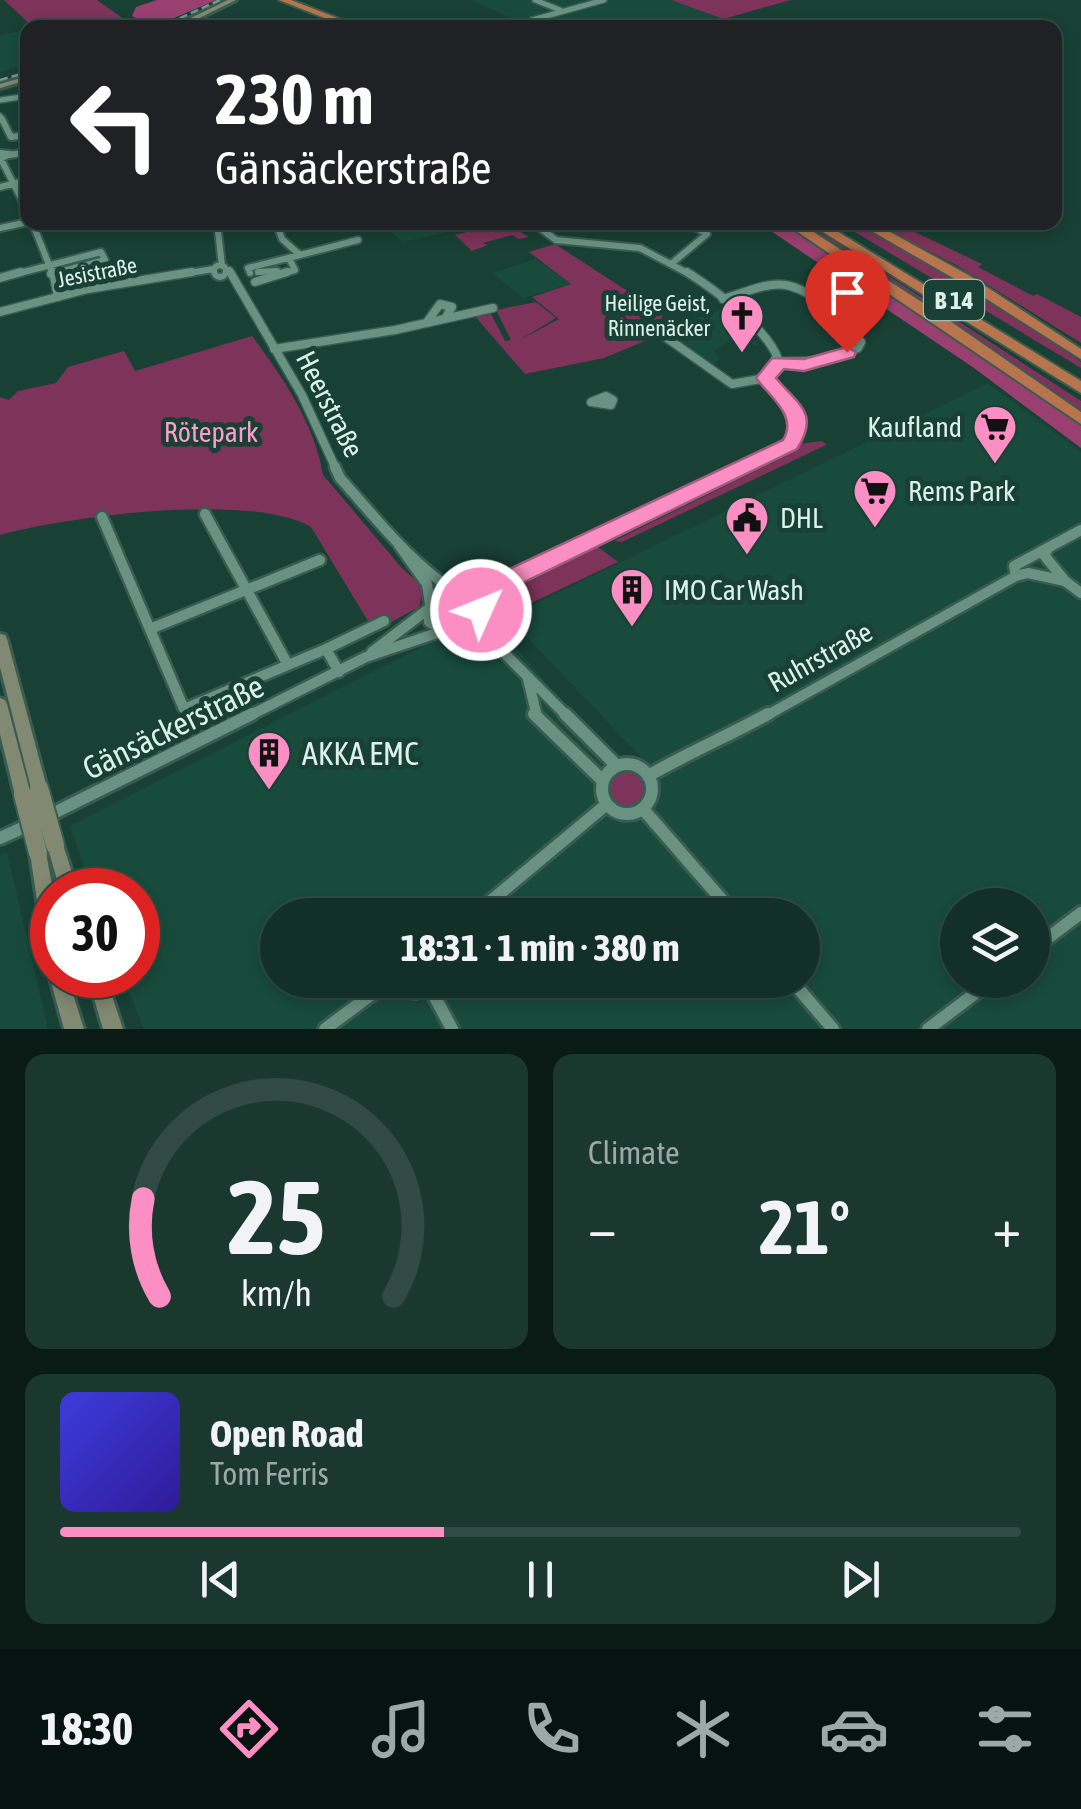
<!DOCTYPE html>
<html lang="en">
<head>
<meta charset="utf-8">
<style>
  body { margin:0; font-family:"Asap Condensed",sans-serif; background:#1b382f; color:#f1f3f6; height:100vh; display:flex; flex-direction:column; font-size:38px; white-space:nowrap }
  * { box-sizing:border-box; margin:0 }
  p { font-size:32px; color:#9ca9a7 }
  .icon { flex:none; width:55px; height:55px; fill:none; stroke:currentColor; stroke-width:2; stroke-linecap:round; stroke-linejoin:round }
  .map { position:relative; height:1029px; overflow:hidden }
  .drawer { display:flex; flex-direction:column; gap:25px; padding:25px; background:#0a1a15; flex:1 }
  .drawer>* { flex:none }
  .guide { position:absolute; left:20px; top:20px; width:1042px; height:210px; border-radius:20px; box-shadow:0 5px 15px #0003,0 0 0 2px #314b44; background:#202124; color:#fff; overflow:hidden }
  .buttons { position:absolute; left:940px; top:888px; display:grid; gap:20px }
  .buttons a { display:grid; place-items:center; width:110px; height:110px; border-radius:50%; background:#123027; box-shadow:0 5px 15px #0003,0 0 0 2px #314b44; font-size:50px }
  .speed { position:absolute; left:30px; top:868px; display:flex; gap:20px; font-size:50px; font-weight:700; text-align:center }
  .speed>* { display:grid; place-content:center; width:130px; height:130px; border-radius:50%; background:#123027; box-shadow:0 5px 15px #0003,0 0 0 2px #314b44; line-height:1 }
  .speed .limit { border:15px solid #d22; background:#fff; color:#111 }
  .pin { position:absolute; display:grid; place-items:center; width:85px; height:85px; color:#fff; margin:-102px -42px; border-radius:50% 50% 50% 0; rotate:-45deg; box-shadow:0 0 10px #0007 }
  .pin .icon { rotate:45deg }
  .me { position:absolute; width:110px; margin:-55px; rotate:46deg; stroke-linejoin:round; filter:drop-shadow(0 0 8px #0008) }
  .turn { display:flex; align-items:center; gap:35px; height:210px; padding:0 30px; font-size:45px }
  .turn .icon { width:130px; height:130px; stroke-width:2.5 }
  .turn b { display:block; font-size:70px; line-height:85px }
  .big { font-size:75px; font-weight:700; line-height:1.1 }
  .drawer .card { flex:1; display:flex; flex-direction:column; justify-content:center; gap:15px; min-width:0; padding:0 35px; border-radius:20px; background:#1b382f }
  .drawer .dial { align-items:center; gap:0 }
  .dial svg { height:260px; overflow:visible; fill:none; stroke:#314b44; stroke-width:7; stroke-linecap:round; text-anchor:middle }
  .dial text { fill:#f1f3f6; stroke:none }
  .song { display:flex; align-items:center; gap:30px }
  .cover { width:120px; height:120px; border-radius:15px; background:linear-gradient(135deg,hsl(240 70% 55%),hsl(250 70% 35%)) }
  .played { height:10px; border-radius:5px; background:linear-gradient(90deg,#fb8fc4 40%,#314b44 40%) }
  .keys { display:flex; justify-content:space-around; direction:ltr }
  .heat { display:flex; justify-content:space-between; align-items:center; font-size:55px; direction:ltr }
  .drawer .tiles { flex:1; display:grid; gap:25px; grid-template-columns:1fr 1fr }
  .card:last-child { grid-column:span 2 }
  .trip { position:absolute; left:260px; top:898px; width:560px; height:100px; border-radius:50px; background:#123027; box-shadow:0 5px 15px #0003,0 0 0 2px #314b44; font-weight:700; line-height:100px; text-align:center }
  .dock { display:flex; height:160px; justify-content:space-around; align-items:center; background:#071310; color:#9ca9a7 }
  .dock .icon { width:70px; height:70px }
  .dock .current { color:#fb8fc4 }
  .dock b { font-size:45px; color:#f1f3f6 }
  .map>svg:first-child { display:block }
  .built { fill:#184b3b; fill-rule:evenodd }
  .green { fill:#7d335a }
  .forest { fill:#9a4070 }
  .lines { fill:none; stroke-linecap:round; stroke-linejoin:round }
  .street-far4-casing { stroke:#395b50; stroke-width:8 }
  .street-far3-casing { stroke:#395b50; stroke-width:10 }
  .street-far2-casing { stroke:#395b50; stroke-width:11 }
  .street-far1-casing { stroke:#395b50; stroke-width:15 }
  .street-casing { stroke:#395b50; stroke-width:18 }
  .secondary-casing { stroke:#395b50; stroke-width:6 }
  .highway-casing { stroke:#395b50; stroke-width:4 }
  .street-far4 { stroke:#6a9283; stroke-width:5 }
  .street-far3 { stroke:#6a9283; stroke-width:6 }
  .street-far2 { stroke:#6a9283; stroke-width:8 }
  .street-far1 { stroke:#6a9283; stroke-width:10 }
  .street { stroke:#6a9283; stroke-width:12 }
  .secondary { fill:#818972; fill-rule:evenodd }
  .highway { fill:#b8744c; fill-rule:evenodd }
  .rail { stroke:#77968c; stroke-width:2.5; stroke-dasharray:8 4; stroke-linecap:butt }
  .secondary-bridge-casing { stroke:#395b50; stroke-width:22; stroke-linecap:butt }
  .secondary-bridge { stroke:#818972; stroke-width:18 }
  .route { fill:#fb8fc4; stroke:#a35d7f; stroke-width:2.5 }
  .labels { text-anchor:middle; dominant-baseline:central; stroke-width:10; stroke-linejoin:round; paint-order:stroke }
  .far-street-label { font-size:22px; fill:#dcf1e8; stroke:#184034 }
  .far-poi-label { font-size:22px; fill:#dcf1e8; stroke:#184034; text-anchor:end }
  .shield { fill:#184034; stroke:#a1bcb2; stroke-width:2.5 }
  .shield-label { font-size:25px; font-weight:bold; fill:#dcf1e8 }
  .street-label { font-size:28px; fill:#dcf1e8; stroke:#184034 }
  .poi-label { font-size:28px; fill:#dcf1e8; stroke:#184034; text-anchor:start }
  .park-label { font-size:28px; fill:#fe9ccb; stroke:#184034 }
  .near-street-label { font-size:32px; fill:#dcf1e8; stroke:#184034 }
  .near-poi-label { font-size:32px; fill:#dcf1e8; stroke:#184034; text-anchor:start }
</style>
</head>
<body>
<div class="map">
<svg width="1081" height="1029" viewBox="0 0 1081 1029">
  <rect width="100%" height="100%" fill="#184034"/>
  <path class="built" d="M471,0H671L721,19L691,28L509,27L521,23Z
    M27,30V65L0,72V35Z
    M380,223H486L403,242Z
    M536,259L570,284L523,298L493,273Z
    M723,309L760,347L734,338L714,351L719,358L715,364H706L661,330Z
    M988,383L1081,452V1029H144L122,975H138V890H92L70,826L486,614L614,759L639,761L642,758L508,617ZM958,905H1032V980H958ZM278,915H802V980H278Z
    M7,852L48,1029H0V855Z"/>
  <path class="green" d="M4,0H97L135,27H33Z
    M671,0H791L723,19Z
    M505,223L529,237L519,239L512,235L483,243L488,245L472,251L455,235Z
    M795,223H803L841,245L1081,401V411Z
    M840,223C882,222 1041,333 1081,362V368Z
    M874,223H896L982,264L978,267L1033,296L1037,294L1081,317V343L956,265Z
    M555,244L663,314L657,336L604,358L525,374L473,314L490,312L505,341L511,340L496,310L536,302L556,318L518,341L559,319L532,297L571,284L529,252Z
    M252,336C282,376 315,424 323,475L401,567L424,588L419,607L374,631L311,527C250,492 68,516 0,535V397L9,400L18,391L56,383L68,367L124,351L135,371Z
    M822,441L826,445L622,542L614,541L786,456L797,444Z
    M598,547L618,562L504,616L521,634L515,641L505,631L499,601L508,592Z
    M608 790a18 18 0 1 1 36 0a18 18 0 1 1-36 0Z"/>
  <path class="forest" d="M157,0H216L153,27H130L140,20L132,16L136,7Z
    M759,223H783L994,362L1081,425V448L974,368Z"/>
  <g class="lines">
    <defs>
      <path id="street-far4" d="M535,0L560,10
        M532,20L604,0
        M532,20L548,28
        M0,100L28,96
        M0,116L3,122"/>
      <path id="street-far3" d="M2,119L11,137L28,135
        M0,153L10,154L0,159
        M10,155L28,152
        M1,159L28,212
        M0,187L28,180
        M32,222L53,275
        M217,222L222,266
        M276,222L282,239L300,255L358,240
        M532,222L556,240L640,248L691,275
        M0,228L28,222
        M35,228L60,222
        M671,264L707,234L686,222
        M214 271a6 6 0 1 1 12 0a6 6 0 1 1-12 0Z
        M229,270L232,275
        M258,272L277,271
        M250,273L248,268L300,255
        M12,275L101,252L105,260L51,274
        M176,275L214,269
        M278,275L295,270L289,258"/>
      <path id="street-far2" d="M53,272L58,297
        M230,272L302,395L336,469
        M687,272C715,290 770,330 779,362L766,378L796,412L799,431L790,444L741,469
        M51,274L57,272
        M0,278L21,272
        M255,282L287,272
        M723,299C742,294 765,282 785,285C812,289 845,321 861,342L858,348L819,361L779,362
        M0,312L88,289L192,272
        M427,322L440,304L452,307L447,315
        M664,336L732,384L766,378
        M274,349L395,330L493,308
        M606,396L613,400L611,405L591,402Z"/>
      <path id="street-far1" d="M335,467L340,478C376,518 410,563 456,592
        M205,514L288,665
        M102,517L184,709L326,649L339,672
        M399,545L427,584L430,604
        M1048,549L1044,555L1065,581L1081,593
        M1016,576L1014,566L1081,530
        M449,592L469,595L479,604L480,617C461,631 450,636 429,622L430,604Z
        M463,593L497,585L746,467
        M481,610L497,585
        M480,617L488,637L568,717
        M150,629L320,560
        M326,649L384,621
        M372,652L427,610
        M528,679L537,717
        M247,717L366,657L443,631
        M764,717L1016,576L1028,573L1065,581"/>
      <path id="street" d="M534,714L601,779
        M565,714L617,766
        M602 789a25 25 0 1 1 50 0a25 25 0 1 1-50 0Z
        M648,776C688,753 728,736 768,714
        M643,809L735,915
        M48,816L252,714
        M0,838L29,825
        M474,915L607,804
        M1032,950L1081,913
        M394,980L415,992L426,989L436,980
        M791,980L833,1029
        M430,988L452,1029
        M325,1029L391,980
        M928,1029L993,980"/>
      <path id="secondary" d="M228,0H236L179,28H170Z
        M28,76V80L0,88V84Z
        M0,634L5,635L7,639L47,788L45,793L39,795L33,793L31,788L0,667Z
        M0,698L5,700L7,704L31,795L29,800L23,802L17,800L15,795L0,734Z
        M55,837L61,840L63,845L78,890H60L47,845L49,840Z
        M38,845L44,847L46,853L53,890L52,949L46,946L43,940L30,853L32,847Z
        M52,968V975H67L84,1029H64L49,975Z
        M87,975H105L123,1029H103Z"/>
      <path id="highway" d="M279,0H291L363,28H350Z
        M783,222H798L937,312L1081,412V424Z
        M807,222H822L1081,381V393Z
        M856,222H872L970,276L1081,349V359L960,282Z"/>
    </defs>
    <use href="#street-far4" class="street-far4-casing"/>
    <use href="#street-far3" class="street-far3-casing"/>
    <use href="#street-far2" class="street-far2-casing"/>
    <use href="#street-far1" class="street-far1-casing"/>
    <use href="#street" class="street-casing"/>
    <use href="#secondary" class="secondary-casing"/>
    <use href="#highway" class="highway-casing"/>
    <use href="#street-far4" class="street-far4"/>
    <use href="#street-far3" class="street-far3"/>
    <use href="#street-far2" class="street-far2"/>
    <use href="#street-far1" class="street-far1"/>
    <use href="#street" class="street"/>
    <use href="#secondary" class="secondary"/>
    <use href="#highway" class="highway"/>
    <path class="rail" d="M158,28L220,0
      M0,80L28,72"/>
    <defs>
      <path id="secondary-bridge" d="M39,788L55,845
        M23,795L38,853"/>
    </defs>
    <use href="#secondary-bridge" class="secondary-bridge-casing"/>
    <use href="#secondary-bridge" class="secondary-bridge"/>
  </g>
  <path class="route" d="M847,347L856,352L854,357L804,371L784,369L776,378C799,405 820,414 797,449L506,591L490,617H472L468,610L488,579L783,440C798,416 770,397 756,378L772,358L804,359Z"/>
  <defs>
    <symbol id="church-pin" viewBox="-11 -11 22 30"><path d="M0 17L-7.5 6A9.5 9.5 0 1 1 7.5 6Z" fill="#fb8fc4" stroke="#184034"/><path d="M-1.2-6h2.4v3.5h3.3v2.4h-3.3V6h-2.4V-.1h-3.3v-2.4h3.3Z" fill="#111"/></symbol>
    <symbol id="supermarket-pin" viewBox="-11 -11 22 30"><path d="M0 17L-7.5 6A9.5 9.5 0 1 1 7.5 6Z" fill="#fb8fc4" stroke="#184034"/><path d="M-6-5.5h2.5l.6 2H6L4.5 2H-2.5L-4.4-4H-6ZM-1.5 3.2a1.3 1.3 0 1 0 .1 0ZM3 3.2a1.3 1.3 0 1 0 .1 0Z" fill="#111"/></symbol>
    <symbol id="civic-pin" viewBox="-11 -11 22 30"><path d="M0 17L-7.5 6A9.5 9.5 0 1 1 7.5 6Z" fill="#fb8fc4" stroke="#184034"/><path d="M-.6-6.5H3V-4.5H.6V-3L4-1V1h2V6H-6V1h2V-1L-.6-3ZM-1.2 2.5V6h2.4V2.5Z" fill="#111"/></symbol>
    <symbol id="building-pin" viewBox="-11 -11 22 30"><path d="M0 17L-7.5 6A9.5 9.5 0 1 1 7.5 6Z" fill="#fb8fc4" stroke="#184034"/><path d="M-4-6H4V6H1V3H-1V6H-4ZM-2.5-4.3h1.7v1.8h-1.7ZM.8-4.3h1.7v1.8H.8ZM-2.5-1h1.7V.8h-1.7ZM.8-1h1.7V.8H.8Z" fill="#111"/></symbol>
  </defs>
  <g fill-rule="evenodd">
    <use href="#church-pin" x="717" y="291" width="50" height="68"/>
    <use href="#supermarket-pin" x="970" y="402" width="50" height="68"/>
    <use href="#supermarket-pin" x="850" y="466" width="50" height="68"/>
    <use href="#civic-pin" x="722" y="493" width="50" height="68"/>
    <use href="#building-pin" x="607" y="565" width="50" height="68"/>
    <use href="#building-pin" x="244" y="728" width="50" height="68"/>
  </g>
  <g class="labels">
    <g class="far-street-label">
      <text transform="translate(97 272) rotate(-11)">Jesistraße</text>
    </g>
    <g class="far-poi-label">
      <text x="710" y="303">Heilige Geist,<tspan x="710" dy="25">Rinnenäcker</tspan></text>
    </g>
    <rect class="shield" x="924" y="280" width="60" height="40" rx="8"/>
    <g class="shield-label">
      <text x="954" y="300">B 14</text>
    </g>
    <g class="street-label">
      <text transform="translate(330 404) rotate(63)">Heerstraße</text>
      <text transform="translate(820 657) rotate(-29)">Ruhrstraße</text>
    </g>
    <g class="poi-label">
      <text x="962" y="427" text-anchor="end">Kaufland</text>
      <text x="908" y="491">Rems Park</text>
      <text x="780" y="518">DHL</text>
      <text x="664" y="590">IMO Car Wash</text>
    </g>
    <g class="park-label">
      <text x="211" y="432">Rötepark</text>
    </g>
    <g class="near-street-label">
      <text transform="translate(173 727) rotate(-26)">Gänsäckerstraße</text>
    </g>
    <g class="near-poi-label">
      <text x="302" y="753">AKKA EMC</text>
    </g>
  </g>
</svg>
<div class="buttons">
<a><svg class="icon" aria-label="layers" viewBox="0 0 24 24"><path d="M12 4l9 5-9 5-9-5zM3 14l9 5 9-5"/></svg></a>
</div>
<div class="speed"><div class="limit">30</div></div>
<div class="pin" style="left:847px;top:352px;background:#d93025"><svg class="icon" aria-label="arrive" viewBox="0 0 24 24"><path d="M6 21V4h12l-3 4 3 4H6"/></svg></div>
<svg class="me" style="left:481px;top:610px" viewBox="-20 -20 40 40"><circle r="17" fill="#fb8fc4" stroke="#fff" stroke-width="3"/><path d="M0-11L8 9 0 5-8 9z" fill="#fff"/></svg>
<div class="trip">18:31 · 1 min · 380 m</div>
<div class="guide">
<div class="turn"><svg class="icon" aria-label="left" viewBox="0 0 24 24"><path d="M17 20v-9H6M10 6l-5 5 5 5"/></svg><div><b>230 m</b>Gänsäckerstraße</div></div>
</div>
</div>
<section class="drawer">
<div class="tiles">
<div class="card dial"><svg viewBox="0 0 100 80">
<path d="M14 69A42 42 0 1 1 86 69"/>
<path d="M14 69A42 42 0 0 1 9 39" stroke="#fb8fc4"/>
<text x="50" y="56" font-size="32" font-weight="700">25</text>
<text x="50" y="72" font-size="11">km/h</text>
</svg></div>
<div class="card"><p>Climate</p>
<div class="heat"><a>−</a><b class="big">21°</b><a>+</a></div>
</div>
<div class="card">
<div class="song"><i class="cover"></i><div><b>Open Road</b><p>Tom Ferris</p></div></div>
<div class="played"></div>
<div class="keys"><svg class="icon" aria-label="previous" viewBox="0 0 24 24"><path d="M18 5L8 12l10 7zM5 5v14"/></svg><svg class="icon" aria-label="pause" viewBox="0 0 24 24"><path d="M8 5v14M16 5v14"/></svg><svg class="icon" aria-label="next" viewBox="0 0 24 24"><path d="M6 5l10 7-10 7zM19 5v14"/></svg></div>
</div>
</div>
</section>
<nav class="dock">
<b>18:30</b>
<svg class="icon current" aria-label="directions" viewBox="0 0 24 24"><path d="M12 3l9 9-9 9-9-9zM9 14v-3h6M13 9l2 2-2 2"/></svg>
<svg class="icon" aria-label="music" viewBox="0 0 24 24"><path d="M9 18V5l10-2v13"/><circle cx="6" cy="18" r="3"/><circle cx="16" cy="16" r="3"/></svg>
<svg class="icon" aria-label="phone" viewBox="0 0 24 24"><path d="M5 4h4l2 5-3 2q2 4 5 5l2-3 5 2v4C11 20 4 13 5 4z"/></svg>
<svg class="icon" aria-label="climate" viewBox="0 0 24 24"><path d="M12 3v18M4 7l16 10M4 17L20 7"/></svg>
<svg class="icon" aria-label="car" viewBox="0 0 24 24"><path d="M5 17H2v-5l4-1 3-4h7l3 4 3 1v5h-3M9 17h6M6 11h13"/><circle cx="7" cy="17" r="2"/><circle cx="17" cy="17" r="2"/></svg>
<svg class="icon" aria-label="filters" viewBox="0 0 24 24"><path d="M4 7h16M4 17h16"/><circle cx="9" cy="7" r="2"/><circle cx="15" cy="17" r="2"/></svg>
</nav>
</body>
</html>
